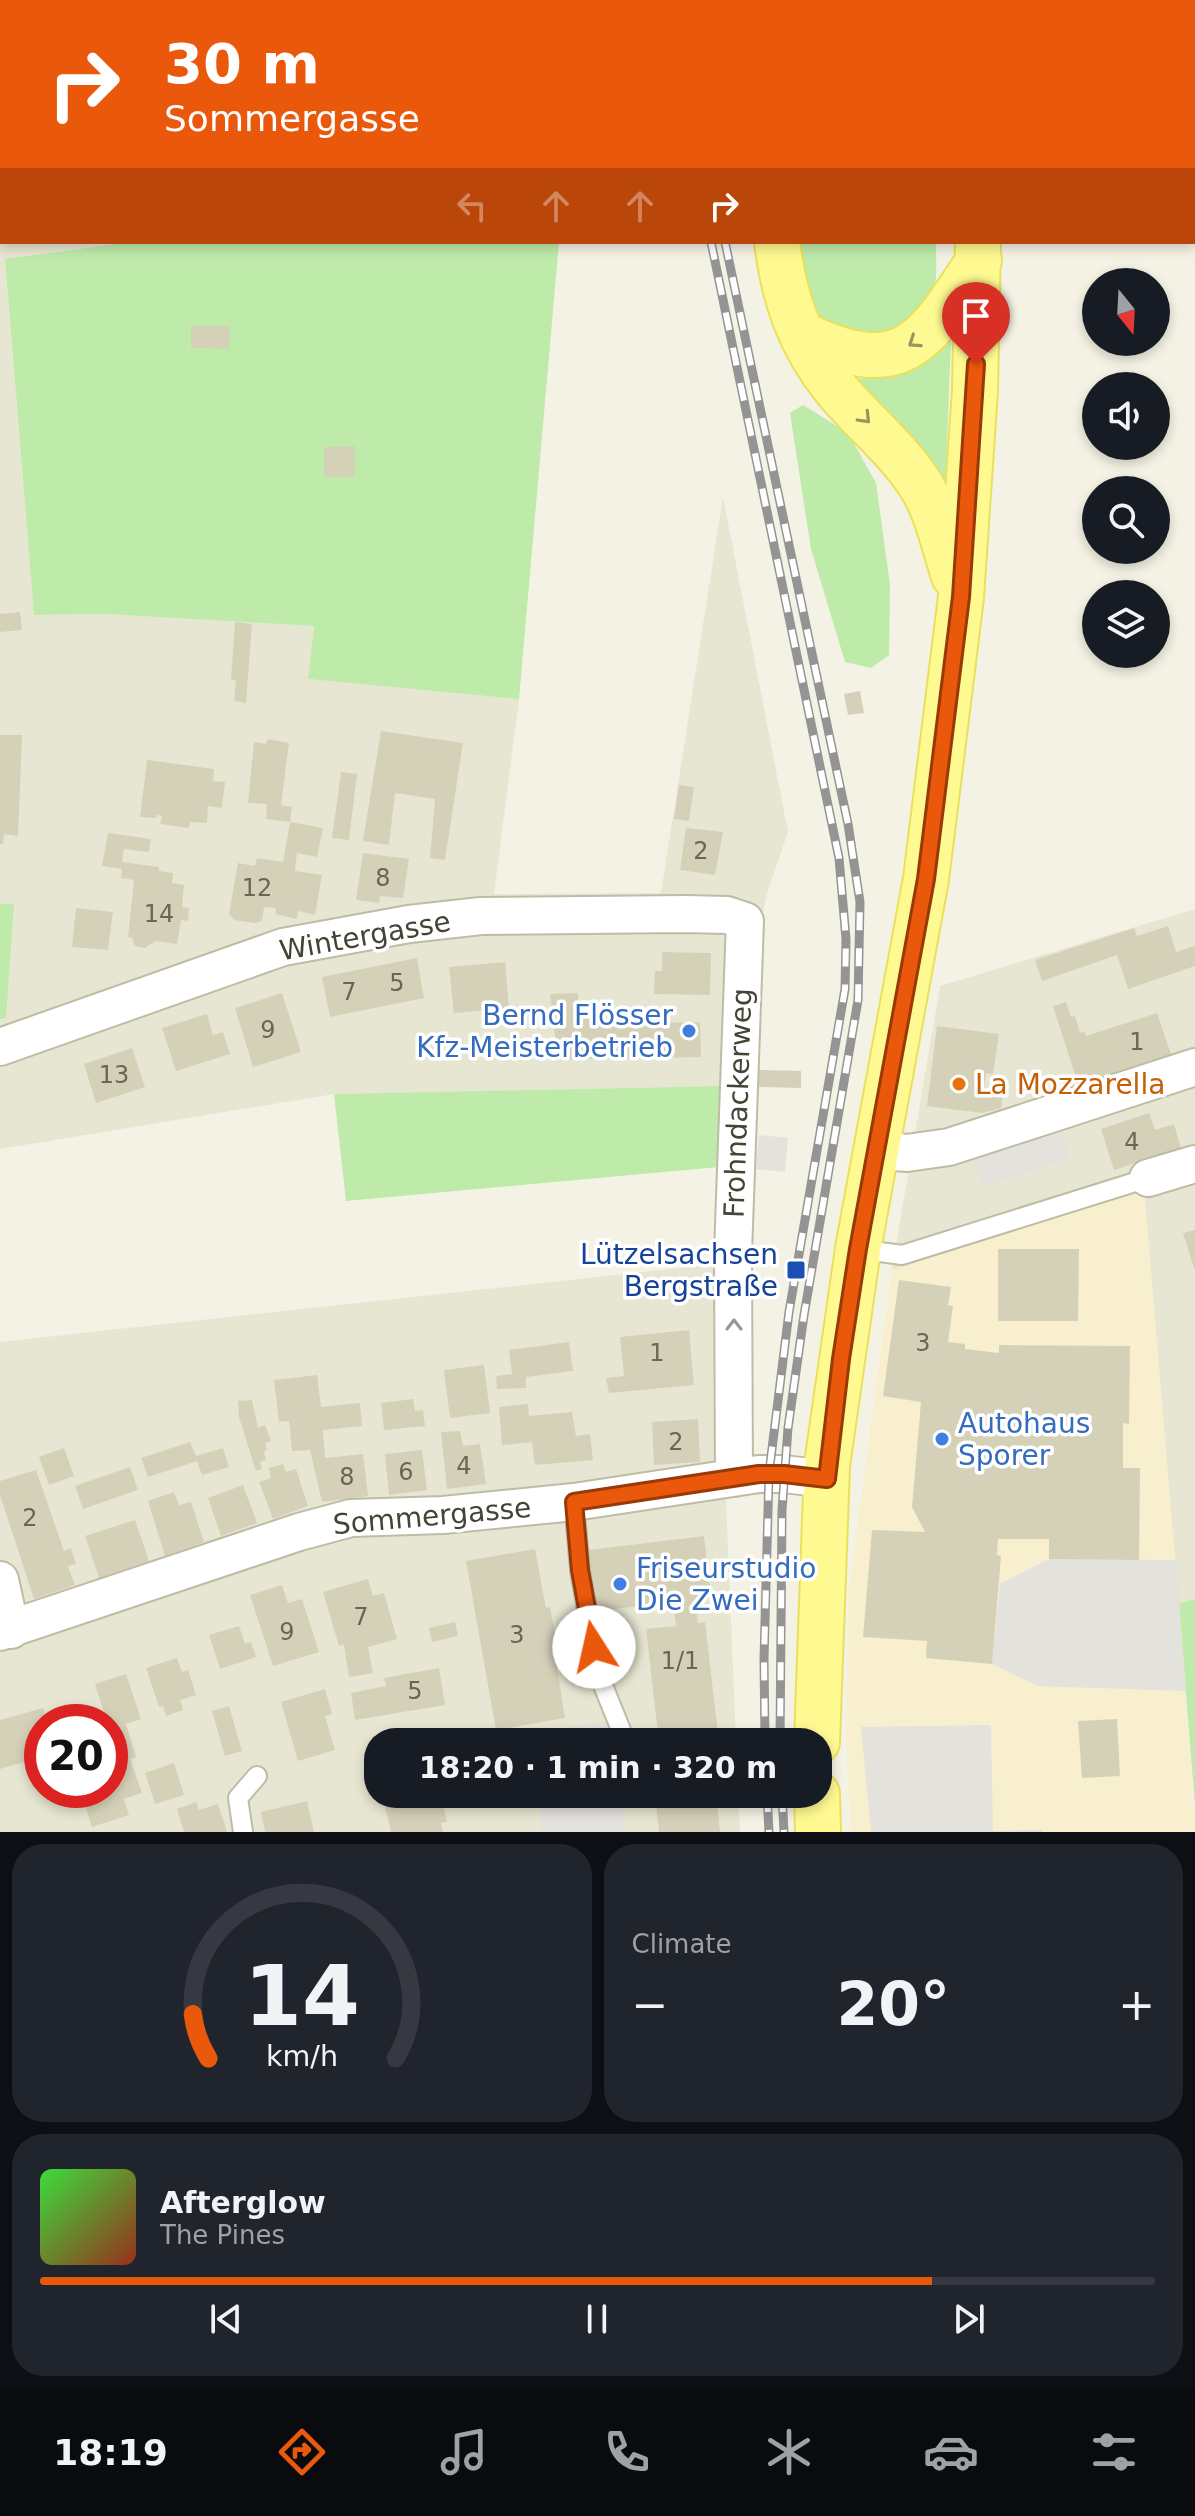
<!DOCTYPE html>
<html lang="en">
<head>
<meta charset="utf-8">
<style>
  body { margin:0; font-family:"DejaVu Sans",sans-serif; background:#20242c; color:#f1f3f6; height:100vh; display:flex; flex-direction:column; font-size:30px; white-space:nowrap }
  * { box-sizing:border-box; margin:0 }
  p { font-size:26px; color:#9ea1a6 }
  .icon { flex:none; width:44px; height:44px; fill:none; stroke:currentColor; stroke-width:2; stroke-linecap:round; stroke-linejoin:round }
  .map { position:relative; height:1832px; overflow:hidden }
  .drawer { display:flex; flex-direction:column; gap:12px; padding:12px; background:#0d0f14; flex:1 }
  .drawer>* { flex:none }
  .hud { position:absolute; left:0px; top:0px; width:1196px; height:244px; box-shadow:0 4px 12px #0003; background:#ea580c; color:#fff; overflow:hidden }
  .needle { width:52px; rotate:162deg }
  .fabs { position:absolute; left:1082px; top:268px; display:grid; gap:16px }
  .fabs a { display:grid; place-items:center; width:88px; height:88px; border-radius:50%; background:#171b24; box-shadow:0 4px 12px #0003; font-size:40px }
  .speed { position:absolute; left:24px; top:1704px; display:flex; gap:16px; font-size:40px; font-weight:700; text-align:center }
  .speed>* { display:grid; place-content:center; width:104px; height:104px; border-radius:50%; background:#171b24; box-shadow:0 4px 12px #0003; line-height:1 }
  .speed .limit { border:12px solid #d22; background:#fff; color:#111 }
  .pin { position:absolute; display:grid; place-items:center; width:68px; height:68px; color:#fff; margin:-82px -34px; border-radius:50% 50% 50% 0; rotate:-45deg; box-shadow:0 0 8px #0007 }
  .pin .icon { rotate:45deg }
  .me { position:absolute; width:88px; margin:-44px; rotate:350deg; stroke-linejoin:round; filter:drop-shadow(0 0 6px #0008) }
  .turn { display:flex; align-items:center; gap:28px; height:168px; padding:0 32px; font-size:36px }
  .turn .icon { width:104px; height:104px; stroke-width:2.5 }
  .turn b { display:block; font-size:56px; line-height:68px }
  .lanes { display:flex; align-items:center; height:76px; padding:0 32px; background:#0003; justify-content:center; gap:40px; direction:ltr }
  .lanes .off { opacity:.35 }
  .big { font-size:60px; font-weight:600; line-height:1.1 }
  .drawer .card { flex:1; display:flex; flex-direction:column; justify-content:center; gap:12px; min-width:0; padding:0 28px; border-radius:32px; background:#20242c }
  .drawer .dial { align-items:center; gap:0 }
  .dial svg { height:208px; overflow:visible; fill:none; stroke:#363941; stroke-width:7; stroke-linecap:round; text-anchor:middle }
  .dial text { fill:#f1f3f6; stroke:none }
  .song { display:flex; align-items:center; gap:24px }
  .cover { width:96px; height:96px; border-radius:12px; background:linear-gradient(135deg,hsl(120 70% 55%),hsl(10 70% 35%)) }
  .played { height:8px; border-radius:4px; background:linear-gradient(90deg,#ea580c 80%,#363941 80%) }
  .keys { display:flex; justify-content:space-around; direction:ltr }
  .heat { display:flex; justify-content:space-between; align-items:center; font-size:44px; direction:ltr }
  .drawer .tiles { flex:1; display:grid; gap:12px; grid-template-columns:1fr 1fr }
  .card:last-child { grid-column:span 2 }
  .trip { position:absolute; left:364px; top:1728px; width:468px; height:80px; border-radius:32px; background:#171b24; box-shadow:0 4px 12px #0003; font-weight:600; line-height:80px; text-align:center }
  .tabs { display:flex; height:128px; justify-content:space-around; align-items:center; background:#090b0e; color:#9ea1a6 }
  .tabs .icon { width:56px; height:56px }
  .tabs .on { color:#ea580c }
  .tabs b { font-size:36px; color:#f1f3f6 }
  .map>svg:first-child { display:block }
  .residential { fill:#e7e6d2; fill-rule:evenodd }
  .commercial { fill:#f7efcd }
  .green { fill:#beeaaa }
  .parking { fill:#e3e2dd }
  .building { fill:#d5d1b9 }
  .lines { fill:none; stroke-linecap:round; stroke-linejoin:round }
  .service-casing { stroke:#bfbca6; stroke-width:22 }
  .minor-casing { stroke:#bfbca6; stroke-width:40 }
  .primary-casing { stroke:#e9e05c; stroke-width:48 }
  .service { stroke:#fff; stroke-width:18 }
  .minor { stroke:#fff; stroke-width:36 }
  .primary { stroke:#fff991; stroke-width:44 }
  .rail-casing { stroke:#949494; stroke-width:9 }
  .rail { stroke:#fff; stroke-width:6; stroke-dasharray:18; stroke-linecap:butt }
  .oneway { stroke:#99955e }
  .oneway2 { stroke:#99988f }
  .route-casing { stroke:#983908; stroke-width:20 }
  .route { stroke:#ea580c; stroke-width:14 }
  .shop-dot { fill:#3f7fe0; stroke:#fff; stroke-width:3 }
  .food-dot { fill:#e8710a; stroke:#fff; stroke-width:3 }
  .transit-dot { fill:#1a4fb4; stroke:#fff; stroke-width:3 }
  .labels { text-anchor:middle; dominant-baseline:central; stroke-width:7; stroke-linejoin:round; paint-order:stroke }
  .number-label { font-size:24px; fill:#696655 }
  .street-label { font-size:28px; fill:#454334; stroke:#fff }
  .shop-label { font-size:28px; fill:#366cbe; stroke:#fff; text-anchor:start }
  .food-label { font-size:28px; fill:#c56008; stroke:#fff; text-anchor:start }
  .transit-label { font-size:28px; fill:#164399; stroke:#fff; text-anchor:end }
</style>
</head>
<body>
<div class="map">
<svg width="1195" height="1832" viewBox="0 0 1195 1832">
  <rect width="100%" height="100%" fill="#f3f2e4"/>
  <path class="residential" d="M0,0L192,2H2V242H131L5,259L34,615L105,614L314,626L308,679L519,699L494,894L661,893L723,497L788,832L768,890L722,1086L334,1094L0,1149Z
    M1195,909V1805L1144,1189L892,1270L940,986Z
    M716,1264L736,1742H378V1794H738L740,1832H0V1342ZM42,1722H110V1790H42Z"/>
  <path class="commercial" d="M1144,1189L1179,1604L1195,1832H851L846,1733L849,1589L892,1270Z"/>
  <path class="green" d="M191,0H620V2H192Z
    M131,242H559L519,699L308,679L314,626L105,614L34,615L5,259Z
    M795,242H936C936,269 940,308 915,327C904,336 875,343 861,348L813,315Z
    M951,339L945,498L840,379C890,379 916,379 951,339Z
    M803,405L848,433L876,483L890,585L889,655L871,668L845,662L811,549L790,413Z
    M0,904H14L6,1018L0,1019Z
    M722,1086L718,1167L346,1201L334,1094Z
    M1195,1599V1805L1179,1604Z"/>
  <path class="parking" d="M1063,1132L1070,1158L982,1187L974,1160Z
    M759,1135L788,1138L785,1172L756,1169Z
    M1049,1559L1176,1560L1186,1691L1038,1686L992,1664L1000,1584Z
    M610,1721L613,1742H531L530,1734Z
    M991,1725L993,1831L1042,1830V1832H871L861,1727Z
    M537,1794H620L626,1832H542Z"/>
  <path class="building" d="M191,326H230L229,349L191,348Z
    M355,446V477H324V447Z
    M20,612L22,630L0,632V614Z
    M235,622L252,624L246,703L234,701L236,680H231Z
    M860,691L864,713L848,715L844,694Z
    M381,731L463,743L445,860L430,858L435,799L395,793L389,845L363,841Z
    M0,735H22L18,836L4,834L3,844H0Z
    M268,739L289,743L281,805L292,807L290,822L266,819L267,804L248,803L254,742L266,744Z
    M147,760L214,769L213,781L225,782L222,808L208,806L207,823L190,822L189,828L160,824L162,816L157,815L156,818L140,817Z
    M341,772L357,774L349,840L332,838Z
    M679,785L694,787L689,821L674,819Z
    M290,822L323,828L317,857L297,853L295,871L322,875L315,915L298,911L297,919L275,914L276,908L264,907L262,921L255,923L234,920L229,914L238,863L255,866L257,858L283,862Z
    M686,828L723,832L715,875L680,870Z
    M108,833L151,839L149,852L124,849L122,862L159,867V871L173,873L172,883L184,885L182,907L189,908L188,921L181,920L177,944L155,941L145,948L135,946L132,938L128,937L134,880L121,878L122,869L102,866Z
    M363,853L409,859L403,898L380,896L379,903L356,900Z
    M76,908L113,912L108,950L72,947Z
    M1168,926L1176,952L1195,946V966L1128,989L1117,955L1042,981L1035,960L1134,928L1137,936Z
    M662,952L711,953L710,995L654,994L655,971H662Z
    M417,958L424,998L330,1017L322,977Z
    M505,962L509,1008L454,1013L449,967Z
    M282,993L301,1052L253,1067L235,1008Z
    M578,993V1019L622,1018V1024L700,1022L701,1057L558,1060L550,994Z
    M1066,1002L1071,1017L1075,1016L1080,1033L1084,1031L1086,1036L1157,1013L1171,1054L1078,1084L1053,1006Z
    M207,1014L213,1035L223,1032L230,1054L176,1071L162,1028Z
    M937,1026L999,1034L993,1074L986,1073L984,1088L1003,1091L1001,1108L982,1113L927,1106Z
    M132,1048L145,1087L96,1103L84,1064Z
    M759,1070L801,1071V1088L759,1087Z
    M1149,1113L1155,1130L1174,1124L1181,1148L1114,1170L1101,1129Z
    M1195,1230V1268H1194L1183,1233Z
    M998,1249H1079L1078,1321H998Z
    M899,1280L951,1287L948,1305L953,1306L948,1342L965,1344V1349L999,1353V1345L1130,1346L1129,1424L1123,1423V1468H1140L1139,1560L1049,1559V1539H998L997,1555L1001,1556L992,1664L926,1658L927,1641L863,1637L872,1530L925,1532L912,1507L921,1402L883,1396Z
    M689,1330L694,1385L609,1393L606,1378L624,1376L620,1337Z
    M569,1342L573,1371L526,1377V1388L497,1389L496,1376L512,1374L509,1350Z
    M484,1365L490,1413L450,1418L444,1370Z
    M317,1375L321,1407L360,1403L362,1426L323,1430L325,1458L363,1454L368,1496L322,1502L310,1450L292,1451L289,1421L279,1422L274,1380Z
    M413,1399L415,1411L423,1410L425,1426L384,1430L381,1403Z
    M252,1400L258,1428L265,1425L271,1441L265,1443L267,1450L264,1452L266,1460L260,1462L262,1469L256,1471L239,1417L238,1401Z
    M528,1404L529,1416L572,1412L576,1436L590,1434L593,1460L535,1465L532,1442L502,1445L499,1407Z
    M698,1419L700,1462L654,1465L652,1422Z
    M460,1431L463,1446L480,1444L486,1484L447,1489L441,1432Z
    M190,1442L196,1456L223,1448L229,1467L202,1475L197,1461L148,1477L141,1458Z
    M64,1448L74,1476L49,1485L39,1457Z
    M422,1450L427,1490L389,1495L385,1454Z
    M283,1464L286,1472L296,1469L308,1506L273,1519L259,1482L271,1478L269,1468Z
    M130,1467L138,1490L83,1509L75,1486Z
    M36,1470L64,1551L71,1548L76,1564L68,1566L75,1585L34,1599L0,1495V1481Z
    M243,1485L257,1523L221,1536L208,1498Z
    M174,1492L179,1505L191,1502L204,1542L165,1556L148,1501Z
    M135,1520L149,1561L99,1578L85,1536Z
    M704,1536L711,1598L695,1600L698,1623L705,1622L719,1742H659L646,1629L676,1626L673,1602L596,1611L589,1550Z
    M535,1549L546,1608L550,1607L560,1662H556L565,1718L496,1730L466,1561Z
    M368,1579L373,1596L384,1593L397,1639L368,1647L373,1673L349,1677L344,1645L339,1646L323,1592Z
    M282,1585L288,1603L302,1599L319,1652L273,1666L250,1595Z
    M455,1622L458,1636L432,1642L429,1628Z
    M239,1626L245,1644L251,1642L256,1657L220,1669L209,1635Z
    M177,1658L182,1672L188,1670L196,1695L180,1700L183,1710L166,1716L163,1706L159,1707L146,1668Z
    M439,1668L445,1705L355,1720L351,1693L386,1686L384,1678Z
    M126,1674L141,1719L126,1724L136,1757L130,1759L142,1793L124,1799L129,1815L92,1827L80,1790H110V1722H107L95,1684Z
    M325,1689L332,1714L325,1716L335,1750L298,1761L281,1702Z
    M229,1706L242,1751L225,1756L212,1711Z
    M43,1708L47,1722H42V1730L33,1732L41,1757L0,1769V1720Z
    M1117,1719L1120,1776L1082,1778L1078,1721Z
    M174,1763L184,1795L155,1804L145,1773Z
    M400,1794H434L436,1802L442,1801L447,1822L441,1823L443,1832H391L384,1802L400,1798Z
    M675,1794H716L720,1832H659L655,1796Z
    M307,1801L314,1832H265L261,1812Z
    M196,1802L199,1810L218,1804L227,1832H184L177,1809Z"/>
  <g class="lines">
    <defs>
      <path id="service" d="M858,1249L902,1255L1148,1178
        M574,1502L580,1570L598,1673L621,1730
        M243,1832L238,1798L257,1776"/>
      <path id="minor" d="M0,1047L283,947L409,924L481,916L686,914L727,915L745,921L733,1253L734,1478
        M878,1150L907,1153L949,1147L1195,1067
        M1148,1178L1195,1164
        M0,1580L11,1630
        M0,1632L299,1532L351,1518L443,1515L574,1502L759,1474H784L827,1479"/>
      <path id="primary" d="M757,0V2
        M968,0V2
        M777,242C784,298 799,343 835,388C862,421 896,447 920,484C937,510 944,546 954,576
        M802,334C904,383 925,342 979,260
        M817,1742L827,1465L858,1249L926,879L961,597L975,390L978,242
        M817,1794L818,1832"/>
    </defs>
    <use href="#service" class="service-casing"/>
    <use href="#minor" class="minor-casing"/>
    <use href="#primary" class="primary-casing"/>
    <use href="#service" class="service"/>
    <use href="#minor" class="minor"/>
    <use href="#primary" class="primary"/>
    <defs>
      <path id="rail" d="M665,0L666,2
        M681,0V2
        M711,242L839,858L846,939L845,989L789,1312L769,1473L764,1659L765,1742
        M725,242L848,824L860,902L858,1000L804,1315L788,1428L782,1510L780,1742
        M767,1794L769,1832
        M782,1794L784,1832"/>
    </defs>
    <use href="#rail" class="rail-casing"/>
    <use href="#rail" class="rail"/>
  </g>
  <defs><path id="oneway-chevron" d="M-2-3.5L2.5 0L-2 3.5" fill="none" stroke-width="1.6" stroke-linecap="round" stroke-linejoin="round" transform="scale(2)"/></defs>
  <g class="oneway">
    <use href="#oneway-chevron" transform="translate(914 342) rotate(146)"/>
    <use href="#oneway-chevron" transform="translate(865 418) rotate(46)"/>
  </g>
  <use class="oneway2" href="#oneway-chevron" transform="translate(734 1325) rotate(-90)"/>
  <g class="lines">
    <defs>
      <path id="route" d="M594,1647L580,1570L574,1502L759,1474H784L827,1479L841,1359L858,1249L926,879L961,597L976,364"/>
    </defs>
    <use href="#route" class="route-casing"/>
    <use href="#route" class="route"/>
  </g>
  <g class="shop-dot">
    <circle cx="689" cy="1031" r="8"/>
    <circle cx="942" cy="1439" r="8"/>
    <circle cx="620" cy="1584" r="8"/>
  </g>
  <circle class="food-dot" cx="959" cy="1084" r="8"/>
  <rect class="transit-dot" x="786" y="1260" width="20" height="20" rx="4"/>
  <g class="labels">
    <g class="number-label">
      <text x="701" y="851">2</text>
      <text x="383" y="878">8</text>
      <text x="257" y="888">12</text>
      <text x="159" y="914">14</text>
      <text x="397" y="983">5</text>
      <text x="349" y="992">7</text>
      <text x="268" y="1030">9</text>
      <text x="1137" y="1042">1</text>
      <text x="114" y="1075">13</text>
      <text x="1132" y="1142">4</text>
      <text x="923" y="1343">3</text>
      <text x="657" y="1353">1</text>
      <text x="676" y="1442">2</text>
      <text x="464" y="1466">4</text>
      <text x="406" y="1472">6</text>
      <text x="347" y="1477">8</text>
      <text x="30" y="1518">2</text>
      <text x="361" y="1617">7</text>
      <text x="287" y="1632">9</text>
      <text x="517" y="1635">3</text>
      <text x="680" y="1661">1/1</text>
      <text x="415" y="1691">5</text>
    </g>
    <g class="street-label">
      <text transform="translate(365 936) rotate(-10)">Wintergasse</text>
      <text transform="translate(738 1103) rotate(-88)">Frohndackerweg</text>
      <text transform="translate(432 1516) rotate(-5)">Sommergasse</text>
    </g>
    <g class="shop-label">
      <text x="673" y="1015" text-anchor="end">Bernd Flösser<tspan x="673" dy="32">Kfz-Meisterbetrieb</tspan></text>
      <text x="958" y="1423">Autohaus<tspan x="958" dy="32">Sporer</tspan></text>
      <text x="636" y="1568">Friseurstudio<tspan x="636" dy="32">Die Zwei</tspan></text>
    </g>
    <g class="food-label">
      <text x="975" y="1084">La Mozzarella</text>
    </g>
    <g class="transit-label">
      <text x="778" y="1254">Lützelsachsen<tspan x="778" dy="32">Bergstraße</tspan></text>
    </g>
  </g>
</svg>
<div class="fabs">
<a><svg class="needle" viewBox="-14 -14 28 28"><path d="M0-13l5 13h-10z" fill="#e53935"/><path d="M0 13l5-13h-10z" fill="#9ea1a6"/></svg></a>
<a><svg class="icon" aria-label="sound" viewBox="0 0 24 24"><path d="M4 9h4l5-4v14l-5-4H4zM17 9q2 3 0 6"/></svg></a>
<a><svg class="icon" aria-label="search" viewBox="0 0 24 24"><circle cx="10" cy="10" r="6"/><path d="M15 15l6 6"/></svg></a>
<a><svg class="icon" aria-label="layers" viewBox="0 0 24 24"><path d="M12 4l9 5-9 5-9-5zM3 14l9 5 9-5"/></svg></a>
</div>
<div class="speed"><div class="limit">20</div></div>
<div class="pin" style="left:976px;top:364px;background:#d93025"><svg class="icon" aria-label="arrive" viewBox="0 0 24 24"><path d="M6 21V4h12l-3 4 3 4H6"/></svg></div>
<svg class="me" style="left:594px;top:1647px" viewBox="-20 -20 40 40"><circle r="19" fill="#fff"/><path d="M0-13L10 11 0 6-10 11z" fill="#ea580c"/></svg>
<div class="trip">18:20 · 1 min · 320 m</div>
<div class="hud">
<div class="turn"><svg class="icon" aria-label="right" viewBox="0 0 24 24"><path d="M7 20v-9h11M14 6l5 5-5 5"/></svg><div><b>30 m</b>Sommergasse</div></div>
<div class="lanes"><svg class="icon off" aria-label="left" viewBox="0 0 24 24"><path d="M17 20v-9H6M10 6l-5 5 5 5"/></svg><svg class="icon off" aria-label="ahead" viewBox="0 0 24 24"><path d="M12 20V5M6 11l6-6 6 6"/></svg><svg class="icon off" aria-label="ahead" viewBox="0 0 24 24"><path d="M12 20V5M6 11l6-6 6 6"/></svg><svg class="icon" aria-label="right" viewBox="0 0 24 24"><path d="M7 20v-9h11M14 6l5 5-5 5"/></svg></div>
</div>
</div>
<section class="drawer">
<div class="tiles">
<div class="card dial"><svg viewBox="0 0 100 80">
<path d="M14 69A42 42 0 1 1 86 69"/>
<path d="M14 69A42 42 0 0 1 8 52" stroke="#ea580c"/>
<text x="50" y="56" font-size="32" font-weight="700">14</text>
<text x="50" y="72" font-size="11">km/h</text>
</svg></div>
<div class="card"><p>Climate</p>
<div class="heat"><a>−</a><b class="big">20°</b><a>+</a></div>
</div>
<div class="card">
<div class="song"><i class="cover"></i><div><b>Afterglow</b><p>The Pines</p></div></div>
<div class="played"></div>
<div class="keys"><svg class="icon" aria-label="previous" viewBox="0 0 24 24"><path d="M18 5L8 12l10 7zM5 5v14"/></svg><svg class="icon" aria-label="pause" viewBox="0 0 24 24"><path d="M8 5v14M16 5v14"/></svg><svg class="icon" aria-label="next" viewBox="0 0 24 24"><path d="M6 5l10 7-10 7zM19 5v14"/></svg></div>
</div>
</div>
</section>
<nav class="tabs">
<b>18:19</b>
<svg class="icon on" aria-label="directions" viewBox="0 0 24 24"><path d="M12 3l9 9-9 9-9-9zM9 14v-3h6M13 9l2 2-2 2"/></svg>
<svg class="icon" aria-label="music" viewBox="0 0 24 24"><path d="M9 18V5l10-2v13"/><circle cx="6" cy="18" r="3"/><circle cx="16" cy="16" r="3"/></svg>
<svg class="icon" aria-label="phone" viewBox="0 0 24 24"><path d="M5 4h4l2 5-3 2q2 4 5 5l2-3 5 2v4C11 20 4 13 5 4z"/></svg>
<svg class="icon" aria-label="climate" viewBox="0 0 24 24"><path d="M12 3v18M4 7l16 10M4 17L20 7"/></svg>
<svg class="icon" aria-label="car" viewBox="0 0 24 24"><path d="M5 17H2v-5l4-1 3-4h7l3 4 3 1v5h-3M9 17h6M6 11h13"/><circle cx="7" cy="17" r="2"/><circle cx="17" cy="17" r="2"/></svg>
<svg class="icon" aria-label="filters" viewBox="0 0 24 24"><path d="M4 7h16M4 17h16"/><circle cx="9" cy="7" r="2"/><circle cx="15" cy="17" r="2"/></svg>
</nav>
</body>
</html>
